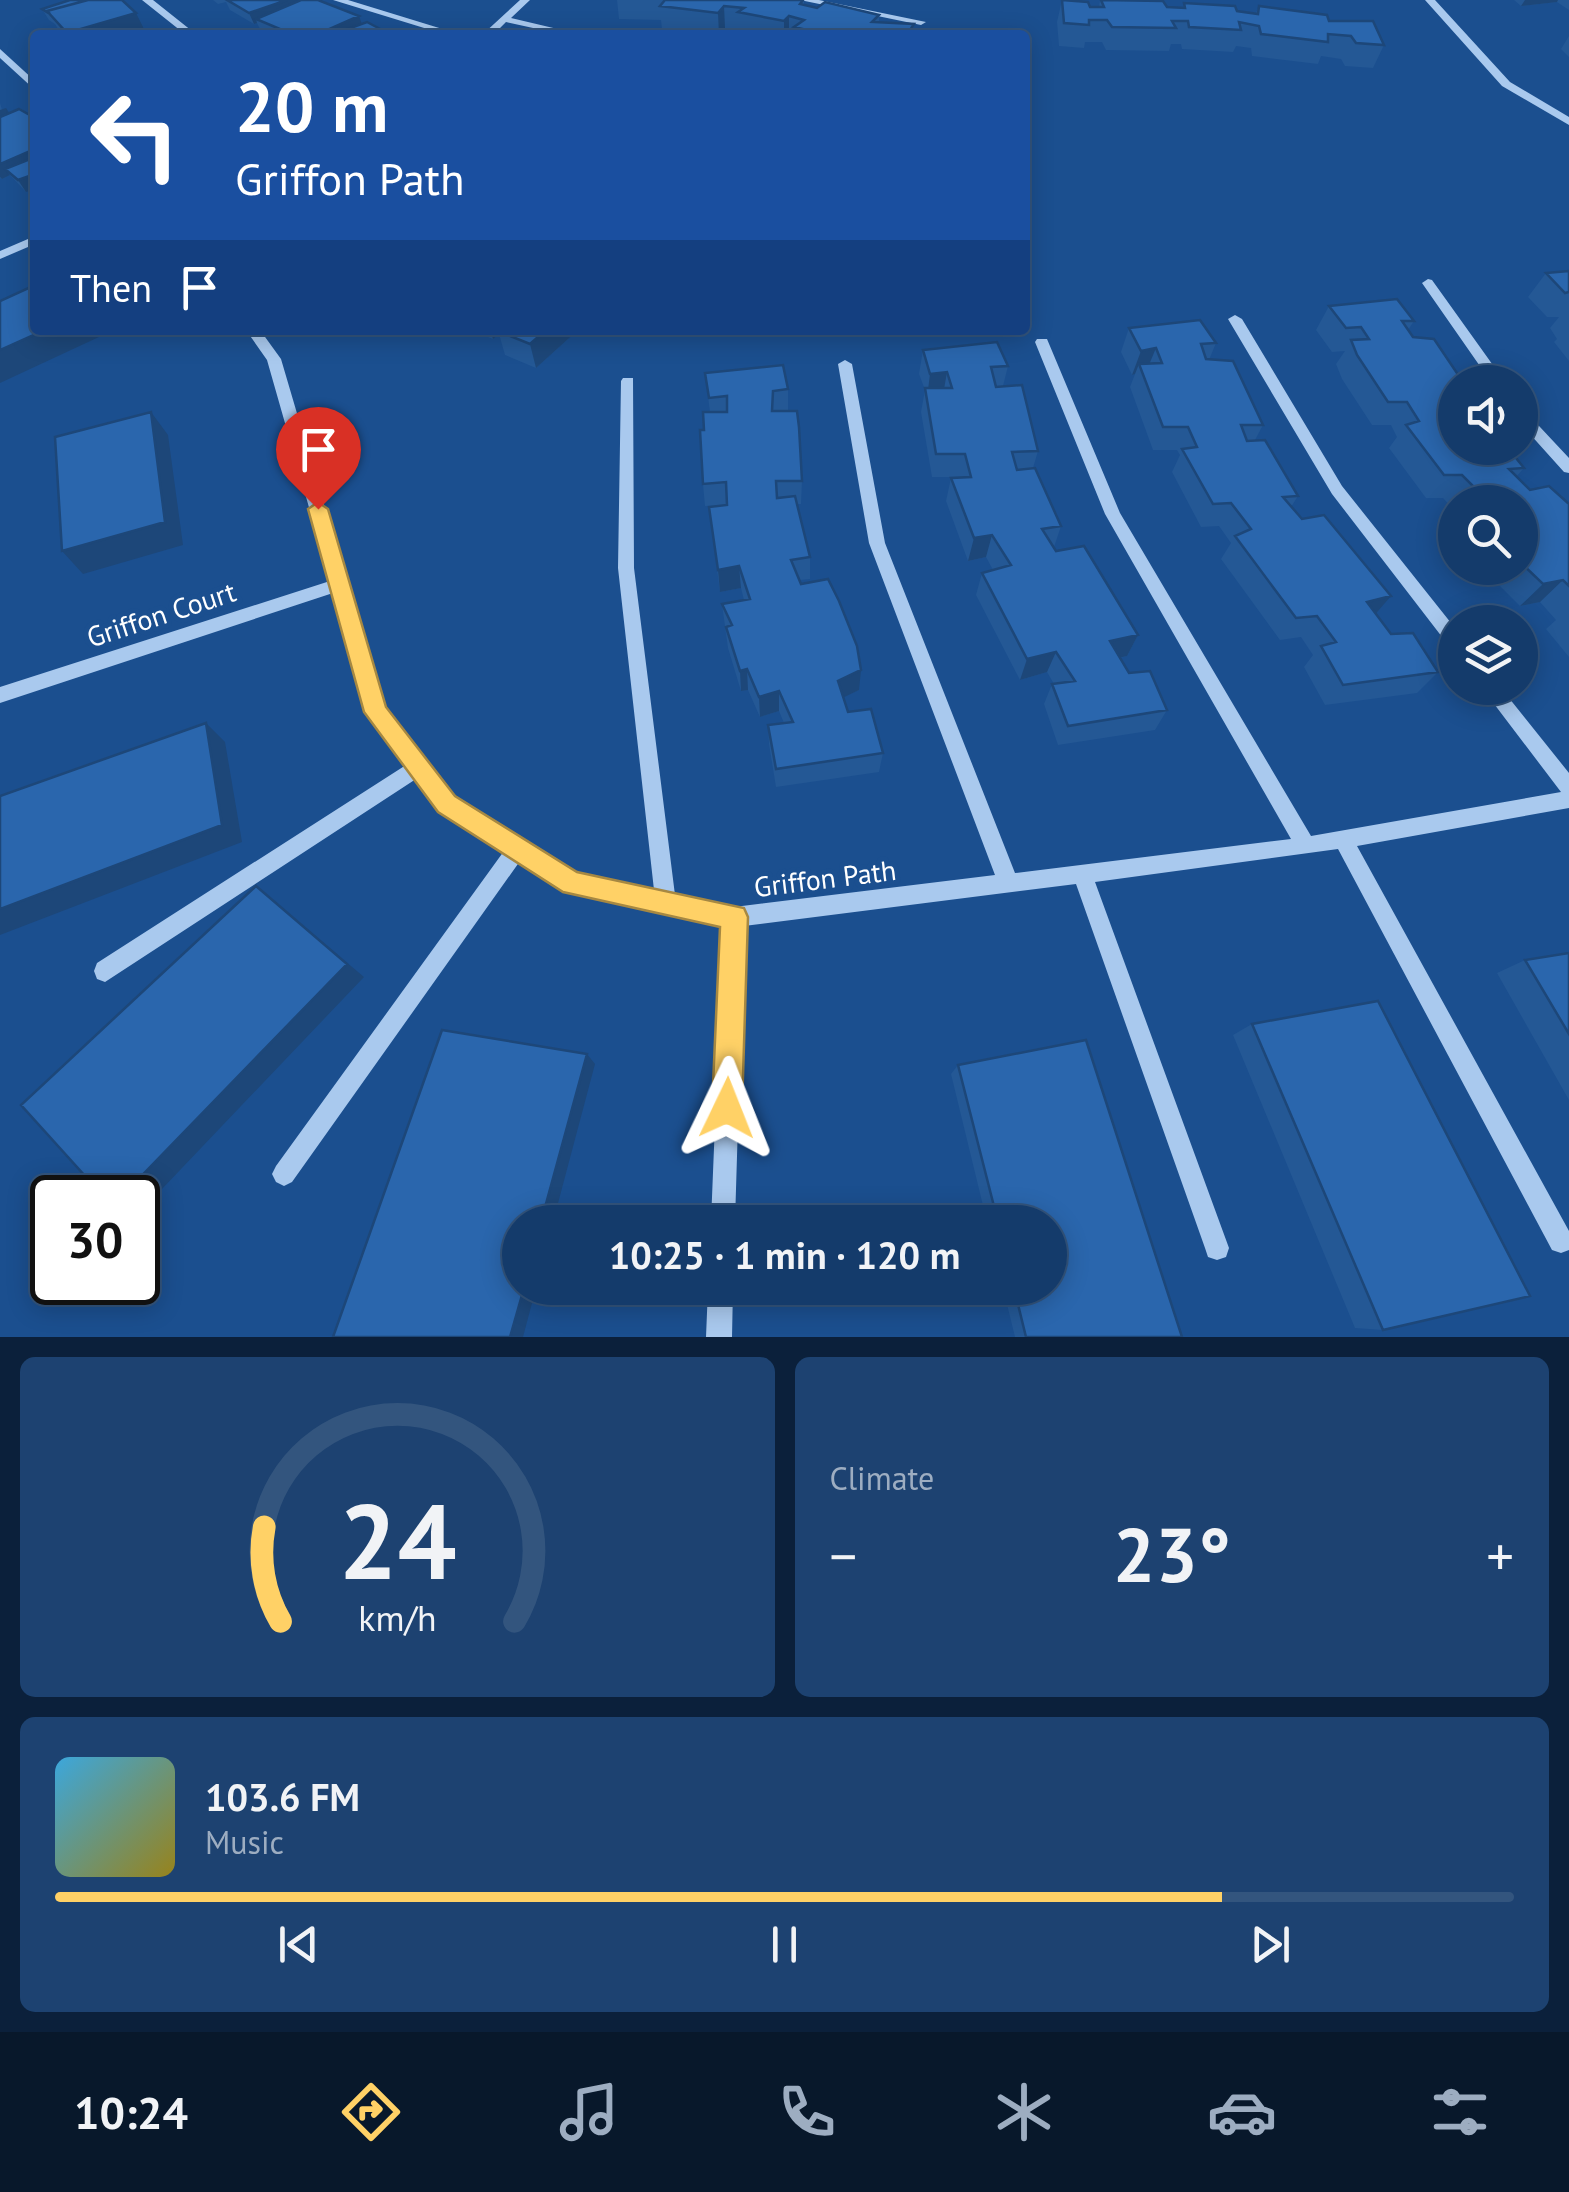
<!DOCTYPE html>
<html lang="en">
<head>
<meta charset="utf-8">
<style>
  body { margin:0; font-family:"PT Sans",sans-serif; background:#1d4271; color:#f1f3f6; height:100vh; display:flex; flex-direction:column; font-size:38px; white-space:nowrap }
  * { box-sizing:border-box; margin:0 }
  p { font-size:32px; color:#9dadc1 }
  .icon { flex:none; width:55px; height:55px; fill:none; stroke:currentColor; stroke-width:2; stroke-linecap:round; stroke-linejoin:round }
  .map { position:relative; height:1337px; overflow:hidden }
  .sheet { display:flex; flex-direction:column; gap:20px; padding:20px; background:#0b203b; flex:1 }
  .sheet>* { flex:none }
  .hud { position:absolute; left:30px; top:30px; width:1000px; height:305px; border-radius:10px; box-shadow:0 5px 25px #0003,0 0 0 2px #33557e; background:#1a4fa0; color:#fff; overflow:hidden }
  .tools { position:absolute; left:1438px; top:365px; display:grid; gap:20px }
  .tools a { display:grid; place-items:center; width:100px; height:100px; border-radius:50%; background:#143b6b; box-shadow:0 5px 25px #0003,0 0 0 2px #33557e; font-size:50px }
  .speed { position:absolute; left:30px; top:1175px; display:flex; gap:20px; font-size:50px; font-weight:700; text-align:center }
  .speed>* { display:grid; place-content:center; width:130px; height:130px; border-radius:50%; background:#143b6b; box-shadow:0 5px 25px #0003,0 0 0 2px #33557e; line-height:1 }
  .speed .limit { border:5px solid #111; border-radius:15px; background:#fff; color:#111 }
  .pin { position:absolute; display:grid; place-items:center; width:85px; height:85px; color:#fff; margin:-102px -42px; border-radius:50% 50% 50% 0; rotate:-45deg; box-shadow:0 0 10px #0007 }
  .pin .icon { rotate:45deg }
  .me { position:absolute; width:110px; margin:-55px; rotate:2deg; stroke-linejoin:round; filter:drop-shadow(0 0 8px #0008) }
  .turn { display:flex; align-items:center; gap:35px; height:210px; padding:0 40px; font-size:45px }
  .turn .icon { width:130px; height:130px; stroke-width:2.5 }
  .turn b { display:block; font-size:70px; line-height:85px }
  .then { display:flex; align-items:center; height:95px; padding:0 40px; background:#0003; gap:20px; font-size:38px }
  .big { font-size:75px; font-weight:700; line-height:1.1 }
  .sheet .tile { flex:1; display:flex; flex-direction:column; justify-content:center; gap:15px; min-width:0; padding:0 35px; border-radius:15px; background:#1d4271 }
  .sheet .dial { align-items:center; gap:0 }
  .dial svg { height:260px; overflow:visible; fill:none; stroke:#33557e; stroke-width:7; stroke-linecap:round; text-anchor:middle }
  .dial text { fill:#f1f3f6; stroke:none }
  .song { display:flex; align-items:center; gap:30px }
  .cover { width:120px; height:120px; border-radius:15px; background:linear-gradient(135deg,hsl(200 70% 55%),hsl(50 70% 35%)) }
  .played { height:10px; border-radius:5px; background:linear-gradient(90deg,#ffd166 80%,#33557e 80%) }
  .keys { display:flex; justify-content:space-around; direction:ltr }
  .heat { display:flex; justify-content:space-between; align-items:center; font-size:55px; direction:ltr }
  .sheet .tiles { flex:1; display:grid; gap:20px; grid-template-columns:1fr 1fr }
  .tile:last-child { grid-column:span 2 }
  .trip { position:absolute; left:502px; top:1205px; width:565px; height:100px; border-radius:50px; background:#143b6b; box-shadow:0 5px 25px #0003,0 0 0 2px #33557e; font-weight:700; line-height:100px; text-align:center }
  .menu { display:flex; height:160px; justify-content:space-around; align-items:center; background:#08182b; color:#9dadc1 }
  .menu .icon { width:70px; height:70px }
  .menu .current { color:#ffd166 }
  .menu b { font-size:45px; color:#f1f3f6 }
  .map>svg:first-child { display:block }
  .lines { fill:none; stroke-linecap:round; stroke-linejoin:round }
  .minor { fill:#a9c9ee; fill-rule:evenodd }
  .wall { fill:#245895 }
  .shaded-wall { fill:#1d4779 }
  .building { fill:#2a66ad; stroke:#1d4779; stroke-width:2.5 }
  .route { fill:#ffd166; stroke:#a68842; stroke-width:2.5 }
  .labels { text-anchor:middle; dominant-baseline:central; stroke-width:10; stroke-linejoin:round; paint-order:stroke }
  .street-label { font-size:28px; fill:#fff; stroke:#1b4f8f }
</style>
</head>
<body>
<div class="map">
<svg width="1569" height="1337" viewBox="0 0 1569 1337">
  <rect width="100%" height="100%" fill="#1b4f8f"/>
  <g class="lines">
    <path class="minor" d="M142,0H153L197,35H186Z
      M333,0H348L462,35H447Z
      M520,0H530L511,18L583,35H565L506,22L493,35H482Z
      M800,0H819L926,22L921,25Z
      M1425,0H1435L1510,82L1569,117V125L1502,86Z
      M0,49L35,81V90L0,58Z
      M35,236V244L0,259V251Z
      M1428,279L1432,280L1505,382H1491L1422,283Z
      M1235,315L1242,319L1342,486L1455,628V648L1449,646L1332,494L1228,319Z
      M246,330H260L281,359L384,709L454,798L576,874L654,890L618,568L621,381L623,378H633L634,568L675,895L734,907L995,875L869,543L838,364L845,360L852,364L885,543L1015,873L1291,839L1105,514L1035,342L1037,339H1047L1120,513L1311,836L1561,792L1482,688H1501L1569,773V808L1357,846L1569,1231V1250L1561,1253L1552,1250L1338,849L1095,882L1229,1248L1226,1257L1217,1260L1208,1257L1205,1248L1076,884L744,926L735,1222H711L723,925L572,893L520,861L292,1182L284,1186L276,1182L272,1174L276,1166L504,851L440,810L416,779L105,982L97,979L94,971L97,963L406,765L367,712L333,593L0,703V687L330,581L267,360Z
      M1520,409L1525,411L1569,458V473L1564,472L1520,423Z
      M708,1288H733L732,1337H706Z"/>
  </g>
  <path class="wall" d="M213,0H318L383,35H271L261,31L257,23L254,24L230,10L226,2L218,4Z
    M617,0H804V5L817,8L879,15V22L913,35H739V29L725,28L719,35H717L662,29L661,20L619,19Z
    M1062,0L1090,7H1099L1100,0L1167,7L1183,8L1184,3L1256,13L1259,6L1384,45L1373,68L1345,66L1341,59L1321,56L1318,64L1252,56L1251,48L1236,46L1233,52L1182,49L1181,44H1171L1169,51L1106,50L1102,42H1085L1084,48L1059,46L1057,22Z
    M1514,0H1569V10L1557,2L1521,6Z
    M42,9L147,35H62L55,24L49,20Z
    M1569,36V57L1561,49Z
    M0,103L26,192L10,175L2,179L0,178Z
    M1569,271V361L1554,342L1557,339L1550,328L1559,317H1547L1528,297L1546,273Z
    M1329,306L1414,321L1408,330L1455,382V448L1524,468L1516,477L1530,490L1569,504V657L1546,629L1556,620L1540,602L1520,606L1482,568H1520V502H1455V511L1443,498H1426L1389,448L1397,437L1391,425H1372L1342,379L1336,364L1345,351L1332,352L1316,330Z
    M1129,328L1216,343L1209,360L1263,425L1255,440L1298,496L1291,507L1391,634L1438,672L1417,693L1325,705L1304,667L1313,655L1301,637L1280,640L1221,559L1231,543L1219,526L1201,527L1172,472L1180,455L1177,450H1153L1130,387L1135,374L1132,375L1121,352Z
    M470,330H578L536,368L505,355L499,334L493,339Z
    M923,350L1008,366L1003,386L1038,451L1033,468L1061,526L1054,547L1138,635L1127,656L1120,658L1129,673L1167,710L1155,730L1058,745L1044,704L1052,684H1054L1047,672L1020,680L976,595L982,573L993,570L986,557L968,561L946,501L951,478L959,477H932L921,412L925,390L919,374Z
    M705,373L788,389V411L802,481L801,504H797L810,557V579L800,580L859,690L843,697L848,712L883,753L879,772L776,787L769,744L768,725L784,723L779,711L760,717L748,690L741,691L728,648L722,604L744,600L741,588L720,592L709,507L727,505L705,506L703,484L704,430L710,412Z
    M1455,520V539L1448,529Z
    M1569,953V1100L1497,973L1525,960Z
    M1252,1024L1383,1330L1355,1328L1233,1035Z
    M958,1065L1182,1337H1015L1003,1288H1050V1222H987L951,1074Z"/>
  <path class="shaded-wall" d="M287,0H301L256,19L257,23L254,24L249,13Z
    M1525,0H1558L1557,2L1521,6Z
    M724,6L725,28L719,35L718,13Z
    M136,13L147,35H68L67,33Z
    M359,16L363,27L345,35H316Z
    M789,16V35H784V21Z
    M6,108L14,120L0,124V110Z
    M35,149V164L5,169L10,175L2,179L0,177V164Z
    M35,174V189L26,192L18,180Z
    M45,330H114L0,383V350Z
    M490,330H499V334L493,339Z
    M546,330H578L536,368L530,344Z
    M1156,348L1146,372L1139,364L1135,374L1132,375L1141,351Z
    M947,372L943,395L927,398L930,374Z
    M151,412L168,435L183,545L83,574L62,551Z
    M992,535L986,557L968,561L974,538Z
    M739,566L741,588L720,592L718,570Z
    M1563,580L1540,602L1520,606L1543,584Z
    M1391,596L1372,618L1367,602Z
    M1138,635L1127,656L1100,662L1110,641Z
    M1056,652L1047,672L1020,680L1027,659Z
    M747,669L748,690L741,691L740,671Z
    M861,670L859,690L836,701L838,681Z
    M779,691V711L760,717L759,697Z
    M206,723L225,742L242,842L0,935V909Z
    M256,886L364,977L142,1210L138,1209V1198H120Z
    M587,1054L595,1064L553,1222H541Z
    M524,1288H536L523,1337H510Z"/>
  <path class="building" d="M70,0H88L47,11L50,14L42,9Z
    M88,0H122L136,13L67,33L47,11Z
    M227,0H287L249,13Z
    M301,0H318L359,16L316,35H294L256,19Z
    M665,0H803L800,4L817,8L825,2L879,15L872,22L914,24L907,35H866L859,33L857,35H828L794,27L804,20L789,16L784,21L738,12L744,8L724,6L718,13L660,6Z
    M1062,0L1088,2L1090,7H1104L1101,0L1163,1L1167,7L1185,8L1184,3L1235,6L1237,11L1258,14L1259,6L1327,15L1329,21H1373L1384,45L1356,43L1351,36L1328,34V42L1261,34L1259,26L1239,22L1241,30L1189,27L1188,21H1172L1176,28L1112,27L1107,20H1089V25L1064,23Z
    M367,22L382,30L368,35H331Z
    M140,31L146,35H129Z
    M19,109L35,118V149L0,164V117Z
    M35,157V174L18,180L5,169Z
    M1569,271V292L1565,293L1546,273Z
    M35,285V330H45L0,350V301Z
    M1397,299L1414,321H1402L1413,337L1434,339L1463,382H1455V400H1453L1455,403V448H1508L1524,468L1509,469L1530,490L1549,486L1569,504V586L1563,580L1543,584L1520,562V502H1479L1487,500L1462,475H1444L1406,425L1419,421L1407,402H1388L1357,355L1351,340L1369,339L1361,327L1346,328L1329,306Z
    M1200,320L1216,343L1201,344L1206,359L1233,361L1263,425H1241L1247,441L1265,440L1298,496L1283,497L1302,519L1324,515L1391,596L1367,602L1391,634L1413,633L1438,672L1343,685L1321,646L1336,642L1317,616L1296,618L1235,536L1251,529L1231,503L1213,504L1182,449L1197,447L1188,427H1163L1139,364L1162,363L1156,348L1141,351L1129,328Z
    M500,330H546L530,344L498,331Z
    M997,342L1008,366L991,367L996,387L1022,385L1038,451L1012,452L1017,470L1035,468L1061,526L1042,529L1056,551L1084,546L1138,635L1110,641L1129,673L1150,671L1167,710L1068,726L1052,684L1075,681L1056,652L1027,659L982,573L1011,565L992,535L974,538L951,478L971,477L965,454H936L925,388H952L947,372L930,374L923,350Z
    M783,365L788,389L773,391L772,411H797L799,427L802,481H776L777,498L795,496L810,557L791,560L801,584L828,579L839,601L857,646L861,670L838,681L848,712L871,709L883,753L776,769L768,725L793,722L779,691L759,697L747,669L740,671L726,627L732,625L722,604L750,599L739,566L718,570L709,507L727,505L726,482L703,484L700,430H704L703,412H727V396L709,398L705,373Z
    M151,412L165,522L62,551L55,437Z
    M206,723L222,825L0,909V796Z
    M256,886L347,964L120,1198H105L21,1105Z
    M1569,953V1034L1525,960Z
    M1378,1001L1530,1296L1383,1330L1252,1024Z
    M442,1030L587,1054L541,1222H520V1288H524L510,1337H333Z
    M1086,1040L1182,1337H1026L1014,1288H1050V1222H998L958,1065Z"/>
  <path class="route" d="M318,502L328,509L386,707L455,796L577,872L744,908L748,917L742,1108L738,1119L727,1123L717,1119L712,1108L720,927L563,892L438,812L364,712L308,509Z"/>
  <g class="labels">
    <g class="street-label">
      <text transform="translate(161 614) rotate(-18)">Griffon Court</text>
      <text transform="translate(825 878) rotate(-7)">Griffon Path</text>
    </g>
  </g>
</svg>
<div class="tools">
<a><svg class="icon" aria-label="sound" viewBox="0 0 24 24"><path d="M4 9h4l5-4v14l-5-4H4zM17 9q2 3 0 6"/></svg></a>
<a><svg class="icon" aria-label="search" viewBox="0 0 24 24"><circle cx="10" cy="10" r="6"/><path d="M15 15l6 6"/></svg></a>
<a><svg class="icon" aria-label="layers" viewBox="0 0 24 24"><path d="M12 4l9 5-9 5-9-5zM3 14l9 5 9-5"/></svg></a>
</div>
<div class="speed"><div class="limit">30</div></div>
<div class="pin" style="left:318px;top:509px;background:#d93025"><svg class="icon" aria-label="arrive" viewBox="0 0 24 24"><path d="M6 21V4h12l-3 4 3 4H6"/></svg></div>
<svg class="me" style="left:727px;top:1108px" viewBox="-20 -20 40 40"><path d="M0-17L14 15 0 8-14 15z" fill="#ffd166" stroke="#fff" stroke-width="4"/></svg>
<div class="trip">10:25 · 1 min · 120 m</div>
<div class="hud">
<div class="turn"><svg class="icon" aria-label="left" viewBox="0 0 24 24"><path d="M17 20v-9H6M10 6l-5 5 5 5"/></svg><div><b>20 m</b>Griffon Path</div></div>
<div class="then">Then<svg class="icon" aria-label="arrive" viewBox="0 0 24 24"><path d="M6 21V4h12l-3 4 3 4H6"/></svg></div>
</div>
</div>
<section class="sheet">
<div class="tiles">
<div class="tile dial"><svg viewBox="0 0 100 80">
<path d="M14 69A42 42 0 1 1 86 69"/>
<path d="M14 69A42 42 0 0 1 9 40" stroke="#ffd166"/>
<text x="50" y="56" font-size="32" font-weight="700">24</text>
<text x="50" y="72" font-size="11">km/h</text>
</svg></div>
<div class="tile"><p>Climate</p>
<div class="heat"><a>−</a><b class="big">23°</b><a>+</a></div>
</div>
<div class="tile">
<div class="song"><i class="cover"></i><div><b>103.6 FM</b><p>Music</p></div></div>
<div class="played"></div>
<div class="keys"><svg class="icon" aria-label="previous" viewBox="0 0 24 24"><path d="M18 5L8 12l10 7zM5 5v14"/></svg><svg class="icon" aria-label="pause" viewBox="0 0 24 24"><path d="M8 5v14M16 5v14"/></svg><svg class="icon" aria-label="next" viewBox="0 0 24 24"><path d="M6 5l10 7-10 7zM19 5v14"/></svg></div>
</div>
</div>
</section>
<nav class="menu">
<b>10:24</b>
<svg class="icon current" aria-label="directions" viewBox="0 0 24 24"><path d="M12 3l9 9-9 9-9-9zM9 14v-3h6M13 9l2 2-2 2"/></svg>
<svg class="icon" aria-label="music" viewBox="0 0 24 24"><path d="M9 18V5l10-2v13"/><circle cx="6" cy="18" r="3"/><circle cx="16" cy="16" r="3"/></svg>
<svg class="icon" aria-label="phone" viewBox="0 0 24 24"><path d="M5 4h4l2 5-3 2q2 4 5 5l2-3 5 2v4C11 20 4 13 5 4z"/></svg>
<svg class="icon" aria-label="climate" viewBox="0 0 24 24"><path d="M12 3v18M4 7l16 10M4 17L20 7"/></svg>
<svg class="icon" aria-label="car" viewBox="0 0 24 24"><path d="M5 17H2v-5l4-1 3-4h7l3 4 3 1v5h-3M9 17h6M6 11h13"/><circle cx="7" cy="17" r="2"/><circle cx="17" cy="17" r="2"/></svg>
<svg class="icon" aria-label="filters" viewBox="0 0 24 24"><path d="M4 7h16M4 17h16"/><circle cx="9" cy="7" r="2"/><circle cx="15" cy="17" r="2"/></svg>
</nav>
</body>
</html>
